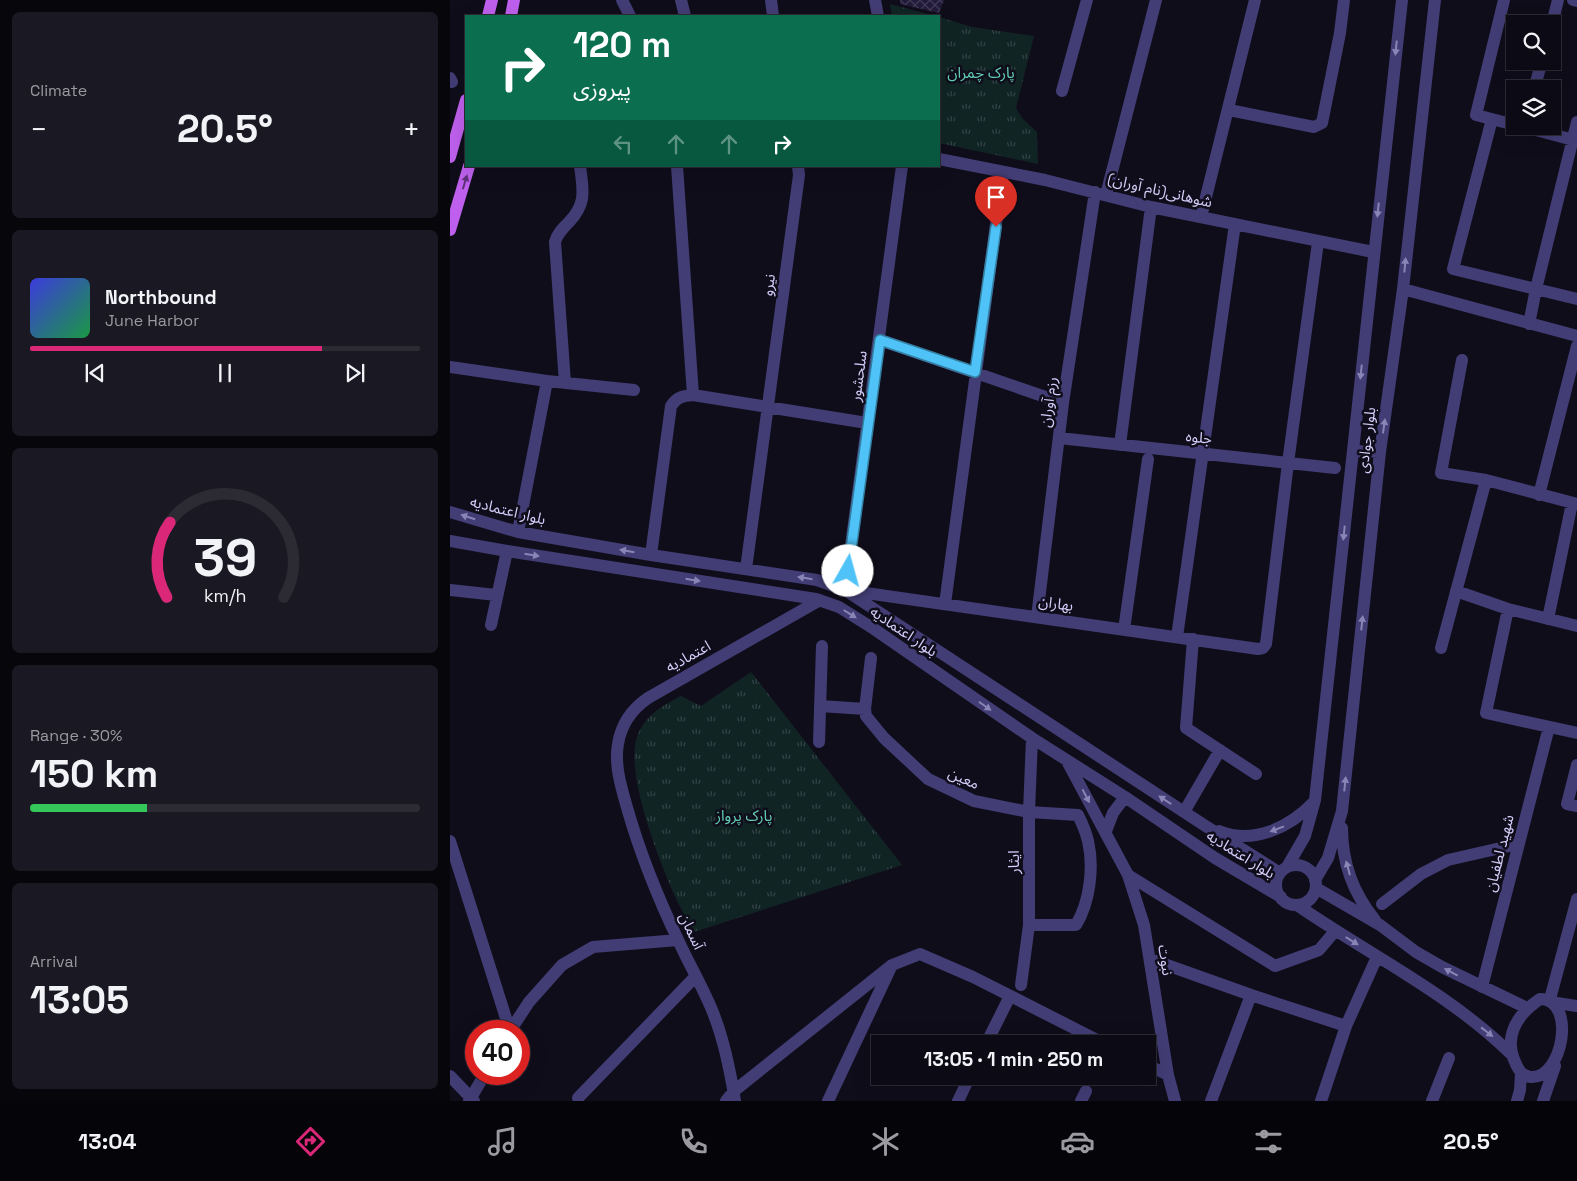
<!DOCTYPE html>
<html lang="en">
<head>
<meta charset="utf-8">
<style>
  body { margin:0; font-family:"Space Grotesk","Noto Sans Arabic",sans-serif; background:#1a1822; color:#f1f3f6; height:100vh; display:flex; flex-direction:column; font-size:19px; white-space:nowrap }
  * { box-sizing:border-box; margin:0 }
  p { font-size:16px; color:#9a9aa0 }
  .icon { flex:none; width:28px; height:28px; fill:none; stroke:currentColor; stroke-width:2; stroke-linecap:round; stroke-linejoin:round }
  .map { position:relative; flex:1; overflow:hidden }
  .sheet { display:flex; flex-direction:column; gap:12px; padding:12px; background:#07060b; width:450px }
  .sheet>* { flex:none }
  .guide { position:absolute; left:15px; top:15px; width:475px; height:152px; border-radius:0px; box-shadow:0 5px 20px #0002,0 0 0 1px #2c2b34; background:#0b6e4f; color:#fff; overflow:hidden }
  .fabs { position:absolute; left:1056px; top:15px; display:grid; gap:10px }
  .fabs a { display:grid; place-items:center; width:55px; height:55px; border-radius:0px; background:#0c0a14; box-shadow:0 5px 20px #0002,0 0 0 1px #2c2b34; font-size:25px }
  .speed { position:absolute; left:15px; top:1020px; display:flex; gap:10px; font-size:25px; font-weight:700; text-align:center }
  .speed>* { display:grid; place-content:center; width:65px; height:65px; border-radius:50%; background:#0c0a14; box-shadow:0 5px 20px #0002,0 0 0 1px #2c2b34; line-height:1 }
  .speed .limit { border:8px solid #d22; background:#fff; color:#111 }
  .pin { position:absolute; display:grid; place-items:center; width:42px; height:42px; color:#fff; margin:-51px -21px; border-radius:50% 50% 50% 0; rotate:-45deg; box-shadow:0 0 5px #0007 }
  .pin .icon { rotate:45deg }
  .me { position:absolute; width:55px; margin:-28px; rotate:7deg; stroke-linejoin:round; filter:drop-shadow(0 0 4px #0008) }
  .turn { display:flex; align-items:center; gap:18px; height:105px; padding:0 25px; font-size:22px }
  .turn .icon { width:65px; height:65px; stroke-width:2.5 }
  .turn b { display:block; font-size:35px; line-height:42px }
  .lanes { display:flex; align-items:center; height:48px; padding:0 25px; background:#0003; justify-content:center; gap:25px; direction:ltr }
  .lanes .off { opacity:.35 }
  .big { font-size:38px; font-weight:700; line-height:1.1 }
  .sheet .widget { flex:1; display:flex; flex-direction:column; justify-content:center; gap:8px; min-width:0; padding:0 18px; border-radius:8px; background:#1a1822 }
  .sheet .dial { align-items:center; gap:0 }
  .dial svg { height:130px; overflow:visible; fill:none; stroke:#2c2b34; stroke-width:7; stroke-linecap:round; text-anchor:middle }
  .dial text { fill:#f1f3f6; stroke:none }
  .song { display:flex; align-items:center; gap:15px }
  .cover { width:60px; height:60px; border-radius:8px; background:linear-gradient(135deg,hsl(240 70% 55%),hsl(140 70% 35%)) }
  .played { height:5px; border-radius:2px; background:linear-gradient(90deg,#db2777 75%,#2c2b34 75%) }
  .keys { display:flex; justify-content:space-around; direction:ltr }
  .heat { display:flex; justify-content:space-between; align-items:center; font-size:28px; direction:ltr }
  .charge { height:8px; border-radius:4px; background:linear-gradient(90deg,#34c759 30%,#2c2b34 0) }
  .trip { position:absolute; left:421px; top:1035px; width:285px; height:50px; border-radius:0px; background:#0c0a14; box-shadow:0 5px 20px #0002,0 0 0 1px #2c2b34; font-weight:700; line-height:50px; text-align:center }
  .tabs { display:flex; height:80px; justify-content:space-around; align-items:center; background:#050408; color:#9a9aa0 }
  .tabs .icon { width:35px; height:35px }
  .tabs .current { color:#db2777 }
  .tabs b { font-size:22px; color:#f1f3f6 }
  main { display:flex; flex:1; min-height:0 }
  .map>svg:first-child { display:block }
  .park { fill:url(#park-tufts) }
  .building { fill:url(#building-cross-hatch) }
  .lines { fill:none; stroke-linecap:round; stroke-linejoin:round }
  .minor { stroke:#423d75; stroke-width:12 }
  .major { stroke:#be60ed; stroke-width:12 }
  .oneway { fill:#8b85b7 }
  .oneway2 { fill:#5e3279 }
  .route-casing { stroke:#337fa1; stroke-width:12 }
  .route { stroke:#4fc3f7; stroke-width:9 }
  .labels { text-anchor:middle; dominant-baseline:central; stroke-width:5; stroke-linejoin:round; paint-order:stroke }
  .park-label { font-size:15px; fill:#62d0b9; stroke:#100d1b }
  .street-label { font-size:15px; fill:#d4cdf9; stroke:#100d1b }
</style>
</head>
<body>
<main>
<section class="sheet">
<div class="widget"><p>Climate</p>
<div class="heat"><a>−</a><b class="big">20.5°</b><a>+</a></div>
</div>
<div class="widget">
<div class="song"><i class="cover"></i><div><b>Northbound</b><p>June Harbor</p></div></div>
<div class="played"></div>
<div class="keys"><svg class="icon" aria-label="previous" viewBox="0 0 24 24"><path d="M18 5L8 12l10 7zM5 5v14"/></svg><svg class="icon" aria-label="pause" viewBox="0 0 24 24"><path d="M8 5v14M16 5v14"/></svg><svg class="icon" aria-label="next" viewBox="0 0 24 24"><path d="M6 5l10 7-10 7zM19 5v14"/></svg></div>
</div>
<div class="widget dial"><svg viewBox="0 0 100 80">
<path d="M14 69A42 42 0 1 1 86 69"/>
<path d="M14 69A42 42 0 0 1 16 23" stroke="#db2777"/>
<text x="50" y="56" font-size="32" font-weight="700">39</text>
<text x="50" y="72" font-size="11">km/h</text>
</svg></div>
<div class="widget"><p>Range · 30%</p><b class="big">150 km</b><div class="charge"></div></div>
<div class="widget"><p>Arrival</p><b class="big">13:05</b></div>
</section>
<div class="map">
<svg width="1127" height="1101" viewBox="0 0 1127 1101">
  <defs>
    <pattern id="park-tufts" width="24" height="20" patternUnits="userSpaceOnUse" patternTransform="scale(1.25)"><rect width="24" height="20" fill="#112424"/><path d="M3 7l-1-3M5 7V3M7 7l1-3M15 17l-1-3M17 17v-4M19 17l1-3" fill="none" stroke="#334345"/></pattern>
    <pattern id="building-cross-hatch" width="8" height="8" patternUnits="userSpaceOnUse" patternTransform="scale(1.25)"><rect width="8" height="8" fill="#231b3a"/><path d="M0 0l8 8M0 8l8-8" fill="none" stroke="#423b57"/></pattern>
  </defs>
  <rect width="100%" height="100%" fill="#100d1b"/>
  <path class="park" d="M440,4L485,16H442Z
    M489,17L522,27L584,36L566,108L572,118L587,132L588,164L489,143Z
    M301,672L452,865L244,932C237,919 229,906 223,892C208,857 175,773 187,737C195,715 212,706 231,696L251,706Z"/>
  <path class="building" d="M450,0H494L489,13L450,4Z"/>
  <g class="lines">
    <path class="minor" d="M172,0L180,16
      M231,0L235,16
      M321,0L323,16
      M425,0L428,16
      M1054,0L1026,115L1065,125
      M1123,0L1127,1
      M1102,24L1108,0
      M0,78L2,82
      M1084,89L1092,61
      M612,91L637,0
      M779,110L864,127L872,123L890,33L894,0
      M1042,119L1003,269L1127,299
      M1071,126L1127,141
      M489,159L595,180L701,207L923,252
      M227,166L243,395
      M452,166L395,590L808,649L813,648L816,644L838,463L868,242
      M656,195L706,0
      M751,217L805,0
      M953,289L1127,336
      M1079,324L1086,289L1127,122
      M430,340L613,403
      M1012,360L991,473L1036,480L1127,504
      M0,367L97,381L184,390
      M115,383L105,242C107,234 113,228 119,222C137,203 133,190 130,166
      M609,438L885,468
      M670,445L701,207
      M903,451L930,452
      M1089,495L1127,346
      M0,512L68,532L201,555L367,580L395,590L754,825L830,873
      M68,532L97,381
      M0,541L57,551L366,599L389,607L424,629L582,738L675,797L765,858L831,897
      M201,555L221,406C227,397 232,396 243,395L417,423
      M296,569L349,175L348,166
      M0,590L46,595
      M1006,591L1058,609L1127,626
      M495,604L553,172
      M1058,609L1036,713L1127,733
      M587,617L613,403L645,192
      M1098,619L1122,503
      M41,625L57,551
      M674,630L698,459
      M727,637L785,224
      M743,639L736,728L806,774
      M991,648L1036,480
      M421,658L415,709L416,716L434,738L478,779L524,801L579,812L628,815C632,823 636,832 638,841C644,867 640,902 626,925H579
      M370,706L415,709
      M369,742L372,646
      M617,761L678,875L694,925L718,1075L725,1101
      M1127,765L1117,804L1127,806
      M734,812L770,750
      M892,828C892,862 903,893 925,920
      M656,831L663,813L675,797
      M769,831C804,845 840,827 864,802
      M0,841L60,1031
      M826 885a20 20 0 1 1 40 0a20 20 0 1 1-40 0Z
      M837,867L855,836L865,800L952,0
      M678,875L825,966L869,950L885,931
      M865,880L878,858L892,811L930,452L953,289L985,0
      M866,888L930,925L966,952L992,967L1077,1008
      M932,904L971,874L998,860L1068,844
      M847,905C918,954 999,993 1061,1054
      M700,959L801,995L896,1026
      M571,985L579,925V812L582,738
      M1032,987L1099,727
      M1090,999C1127,999 1113,1079 1081,1077C1078,1077 1073,1074 1071,1073C1051,1043 1062,1018 1090,999Z
      M1100,999L1127,899
      M1107,1003L1127,1006
      M60,1031L79,1002L112,965L143,947L228,940
      M536,1044L560,996
      M698,1065L718,1075
      M0,1076L24,1101
      M128,1098L246,976
      M19,1101L35,1074
      M276,1101L284,1091L442,965L470,954L523,977L655,1044
      M285,1101C280,1069 274,1039 262,1010C252,986 239,964 229,942C209,900 191,856 178,811C172,790 164,766 168,744C171,725 182,709 198,698L370,600
      M378,1101L441,967
      M508,1101L520,1076
      M631,1101L636,1091
      M761,1101L801,995
      M871,1101L896,1026L927,957
      M982,1101L999,1058
      M1067,1101L1070,1090L1071,1073
      M1093,1101L1105,1066"/>
    <path class="major" d="M38,16L42,0
      M61,16L64,0
      M0,157L16,100
      M0,230L19,166"/>
  </g>
  <defs><path id="oneway-solid" d="M-6-.8H1V-3.2L6.5 0L1 3.2V.8H-6Z" transform="scale(1.25)"/></defs>
  <g class="oneway">
    <use href="#oneway-solid" transform="translate(946 48) rotate(96)"/>
    <use href="#oneway-solid" transform="translate(928 210) rotate(96)"/>
    <use href="#oneway-solid" transform="translate(955 265) rotate(-85)"/>
    <use href="#oneway-solid" transform="translate(911 372) rotate(96)"/>
    <use href="#oneway-solid" transform="translate(934 426) rotate(-82)"/>
    <use href="#oneway-solid" transform="translate(18 517) rotate(-163)"/>
    <use href="#oneway-solid" transform="translate(894 533) rotate(96)"/>
    <use href="#oneway-solid" transform="translate(177 551) rotate(-170)"/>
    <use href="#oneway-solid" transform="translate(82 555) rotate(9)"/>
    <use href="#oneway-solid" transform="translate(355 578) rotate(-171)"/>
    <use href="#oneway-solid" transform="translate(243 580) rotate(9)"/>
    <use href="#oneway-solid" transform="translate(400 614) rotate(32)"/>
    <use href="#oneway-solid" transform="translate(912 623) rotate(-84)"/>
    <use href="#oneway-solid" transform="translate(535 706) rotate(35)"/>
    <use href="#oneway-solid" transform="translate(895 784) rotate(-84)"/>
    <use href="#oneway-solid" transform="translate(636 796) rotate(62)"/>
    <use href="#oneway-solid" transform="translate(715 800) rotate(-147)"/>
    <use href="#oneway-solid" transform="translate(827 829) rotate(159)"/>
    <use href="#oneway-solid" transform="translate(898 868) rotate(-105)"/>
    <use href="#oneway-solid" transform="translate(902 941) rotate(32)"/>
    <use href="#oneway-solid" transform="translate(1001 972) rotate(-152)"/>
    <use href="#oneway-solid" transform="translate(1037 1032) rotate(38)"/>
  </g>
  <use class="oneway2" href="#oneway-solid" transform="translate(15 182) rotate(-73)"/>
  <g class="lines">
    <defs>
      <path id="route" d="M398,571L430,340L525,372L546,227"/>
    </defs>
    <use href="#route" class="route-casing"/>
    <use href="#route" class="route"/>
  </g>
  <g class="labels">
    <g class="park-label">
      <text x="531" y="72">پارک چمران</text>
      <text x="294" y="815">پارک پرواز</text>
    </g>
    <g class="street-label">
      <text transform="translate(710 190) rotate(13)">شوهانی(نام آوران)</text>
      <text transform="translate(318 285) rotate(-82)">نیرو</text>
      <text transform="translate(408 376) rotate(-82)">سلحشور</text>
      <text transform="translate(598 402) rotate(-82)">رزم آوران</text>
      <text transform="translate(749 437) rotate(6)">جلوه</text>
      <text transform="translate(916 440) rotate(-83)">بلوار جوادی</text>
      <text transform="translate(58 510) rotate(14)">بلوار اعتمادیه</text>
      <text transform="translate(606 603) rotate(8)">بهاران</text>
      <text transform="translate(454 631) rotate(34)">بلوار اعتمادیه</text>
      <text transform="translate(238 656) rotate(-29)">اعتمادیه</text>
      <text transform="translate(514 778) rotate(24)">معین</text>
      <text transform="translate(1049 853) rotate(-76)">شهید لطفیان</text>
      <text transform="translate(791 854) rotate(32)">بلوار اعتمادیه</text>
      <text transform="translate(563 862) rotate(-90)">ایثار</text>
      <text transform="translate(242 931) rotate(65)">آسمان</text>
      <text transform="translate(716 960) rotate(81)">نبوت</text>
    </g>
  </g>
</svg>
<div class="fabs">
<a><svg class="icon" aria-label="search" viewBox="0 0 24 24"><circle cx="10" cy="10" r="6"/><path d="M15 15l6 6"/></svg></a>
<a><svg class="icon" aria-label="layers" viewBox="0 0 24 24"><path d="M12 4l9 5-9 5-9-5zM3 14l9 5 9-5"/></svg></a>
</div>
<div class="speed"><div class="limit">40</div></div>
<div class="pin" style="left:546px;top:227px;background:#d93025"><svg class="icon" aria-label="arrive" viewBox="0 0 24 24"><path d="M6 21V4h12l-3 4 3 4H6"/></svg></div>
<svg class="me" style="left:398px;top:571px" viewBox="-20 -20 40 40"><circle r="19" fill="#fff"/><path d="M0-13L10 11 0 6-10 11z" fill="#4fc3f7"/></svg>
<div class="trip">13:05 · 1 min · 250 m</div>
<div class="guide">
<div class="turn"><svg class="icon" aria-label="right" viewBox="0 0 24 24"><path d="M7 20v-9h11M14 6l5 5-5 5"/></svg><div><b>120 m</b>پیروزی</div></div>
<div class="lanes"><svg class="icon off" aria-label="left" viewBox="0 0 24 24"><path d="M17 20v-9H6M10 6l-5 5 5 5"/></svg><svg class="icon off" aria-label="ahead" viewBox="0 0 24 24"><path d="M12 20V5M6 11l6-6 6 6"/></svg><svg class="icon off" aria-label="ahead" viewBox="0 0 24 24"><path d="M12 20V5M6 11l6-6 6 6"/></svg><svg class="icon" aria-label="right" viewBox="0 0 24 24"><path d="M7 20v-9h11M14 6l5 5-5 5"/></svg></div>
</div>
</div>
</main>
<nav class="tabs">
<b>13:04</b>
<svg class="icon current" aria-label="directions" viewBox="0 0 24 24"><path d="M12 3l9 9-9 9-9-9zM9 14v-3h6M13 9l2 2-2 2"/></svg>
<svg class="icon" aria-label="music" viewBox="0 0 24 24"><path d="M9 18V5l10-2v13"/><circle cx="6" cy="18" r="3"/><circle cx="16" cy="16" r="3"/></svg>
<svg class="icon" aria-label="phone" viewBox="0 0 24 24"><path d="M5 4h4l2 5-3 2q2 4 5 5l2-3 5 2v4C11 20 4 13 5 4z"/></svg>
<svg class="icon" aria-label="climate" viewBox="0 0 24 24"><path d="M12 3v18M4 7l16 10M4 17L20 7"/></svg>
<svg class="icon" aria-label="car" viewBox="0 0 24 24"><path d="M5 17H2v-5l4-1 3-4h7l3 4 3 1v5h-3M9 17h6M6 11h13"/><circle cx="7" cy="17" r="2"/><circle cx="17" cy="17" r="2"/></svg>
<svg class="icon" aria-label="filters" viewBox="0 0 24 24"><path d="M4 7h16M4 17h16"/><circle cx="9" cy="7" r="2"/><circle cx="15" cy="17" r="2"/></svg>
<b>20.5°</b>
</nav>
</body>
</html>
